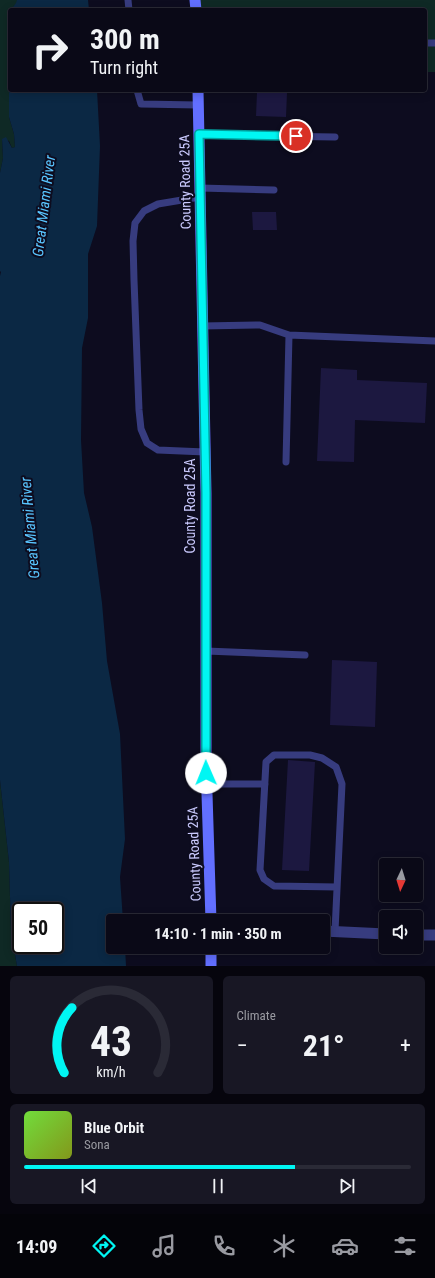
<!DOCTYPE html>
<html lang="en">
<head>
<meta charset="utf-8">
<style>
  body { margin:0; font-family:"Roboto Condensed",sans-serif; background:#181724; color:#f1f3f6; height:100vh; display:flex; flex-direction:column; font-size:15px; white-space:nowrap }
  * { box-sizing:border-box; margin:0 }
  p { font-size:13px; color:#999aa1 }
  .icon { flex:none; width:22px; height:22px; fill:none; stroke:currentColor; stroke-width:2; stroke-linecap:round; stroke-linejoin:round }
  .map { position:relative; height:966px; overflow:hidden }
  .details { display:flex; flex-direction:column; gap:10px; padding:10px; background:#06050d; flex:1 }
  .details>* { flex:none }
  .guide { position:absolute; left:8px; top:8px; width:419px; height:84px; border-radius:4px; box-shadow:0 2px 10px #0003,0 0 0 1px #2a2a36; background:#0a0917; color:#f1f3f6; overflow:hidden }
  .needle { width:26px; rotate:184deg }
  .buttons { position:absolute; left:379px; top:858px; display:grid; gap:8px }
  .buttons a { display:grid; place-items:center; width:44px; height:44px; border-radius:4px; background:#0a0917; box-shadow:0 2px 10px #0003,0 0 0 1px #2a2a36; font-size:20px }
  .speed { position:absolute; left:12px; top:902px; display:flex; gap:8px; font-size:20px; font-weight:700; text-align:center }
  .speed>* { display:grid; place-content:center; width:52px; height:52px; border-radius:50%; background:#0a0917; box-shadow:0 2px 10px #0003,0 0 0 1px #2a2a36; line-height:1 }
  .speed .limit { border:2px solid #111; border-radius:6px; background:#fff; color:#111 }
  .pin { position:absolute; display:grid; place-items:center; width:34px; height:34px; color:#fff; margin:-17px; border:2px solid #fff; border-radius:50%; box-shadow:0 1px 4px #0007 }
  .me { position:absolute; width:44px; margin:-22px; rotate:359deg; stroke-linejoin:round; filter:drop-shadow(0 0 3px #0008) }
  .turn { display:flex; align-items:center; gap:14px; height:84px; padding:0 16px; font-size:18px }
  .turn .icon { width:52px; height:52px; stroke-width:2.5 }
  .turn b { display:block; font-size:28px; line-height:34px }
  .big { font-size:30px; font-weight:700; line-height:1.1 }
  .details .widget { flex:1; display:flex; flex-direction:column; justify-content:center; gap:6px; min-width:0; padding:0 14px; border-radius:6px; background:#181724 }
  .details .dial { align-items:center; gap:0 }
  .dial svg { height:104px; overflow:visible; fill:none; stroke:#2a2a36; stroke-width:7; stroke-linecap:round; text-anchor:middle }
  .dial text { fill:#f1f3f6; stroke:none }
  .song { display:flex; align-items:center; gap:12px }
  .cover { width:48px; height:48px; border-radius:6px; background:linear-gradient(135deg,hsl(100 70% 55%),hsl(70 70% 35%)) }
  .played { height:4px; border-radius:2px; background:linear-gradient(90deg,#00f6f3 70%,#2a2a36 70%) }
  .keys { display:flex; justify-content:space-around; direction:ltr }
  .heat { display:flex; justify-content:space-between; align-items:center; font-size:22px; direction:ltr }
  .details .tiles { flex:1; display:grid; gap:10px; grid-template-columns:1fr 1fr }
  .widget:last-child { grid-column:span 2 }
  .trip { position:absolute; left:106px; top:914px; width:224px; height:40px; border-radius:4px; background:#0a0917; box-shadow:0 2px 10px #0003,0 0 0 1px #2a2a36; font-weight:700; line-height:40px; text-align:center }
  .dock { display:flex; height:64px; justify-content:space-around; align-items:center; background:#040409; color:#999aa1 }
  .dock .icon { width:28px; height:28px }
  .dock .current { color:#00f6f3 }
  .dock b { font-size:18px; color:#f1f3f6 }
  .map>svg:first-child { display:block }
  .green { fill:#0f2925 }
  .water { fill:#0b2844; fill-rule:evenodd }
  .building { fill:#1c1840 }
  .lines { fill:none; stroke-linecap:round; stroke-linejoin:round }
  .service { stroke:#373c7f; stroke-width:7 }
  .minor { stroke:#373c7f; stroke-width:11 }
  .secondary { stroke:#626fff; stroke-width:11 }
  .route-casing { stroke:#00a09e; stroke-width:10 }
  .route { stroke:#00f6f3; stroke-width:7 }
  .labels { text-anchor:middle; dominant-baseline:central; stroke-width:4; stroke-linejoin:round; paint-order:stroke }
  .street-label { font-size:14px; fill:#cbcbff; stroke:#0d0c1f }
  .water-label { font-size:15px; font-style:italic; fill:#59c5ff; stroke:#0d0c1f }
</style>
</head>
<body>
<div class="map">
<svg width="435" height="966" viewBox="0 0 435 966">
  <rect width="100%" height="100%" fill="#0d0c1f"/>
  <path class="green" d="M0,0H17V3L11,10H10L9,117L14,134L15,147L12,148L9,141L2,139L3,158L0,173Z
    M195,0H435V72H425V10H196Z
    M0,780L9,862L11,931L17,966H0Z"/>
  <path class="water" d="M17,0H88L89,10H11L16,3Z
    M10,90H97L100,146L97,226L88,254V318L82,348L81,440L84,493L92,527L102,603L107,661L120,734L125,839L120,877L123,921H113V947H125L126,966H17L11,931L9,862L0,780V276L1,272L0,271V173L3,158L2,139L6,137L12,148L15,147L14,134L9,117V93ZM21,911H55V945H21Z"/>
  <path class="building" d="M257,92L287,93L286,117L256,116Z
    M252,212H276L277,230H253Z
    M321,368L357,370V380L427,383L425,423L355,420L354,462L317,461Z
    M332,660L377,662L375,727L330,725Z
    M288,760L315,762L309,871L282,870Z"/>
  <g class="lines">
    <path class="service" d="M128,0L129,10
      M425,43H435
      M137,90L141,104L198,105
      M199,135L335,137
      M200,188L274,190
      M200,197L158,204L144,211L135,223L133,241L134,280L139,410L141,429L147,443L158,450L205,452
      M202,326L260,325L289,335L435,341
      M286,462L289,335
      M206,651L305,655
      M207,784H265
      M335,931L342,784L336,767L322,758L310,755H274L266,762L260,870L264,879L274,886L337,887"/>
    <path class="minor" d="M323,931L386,934
      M416,935H435"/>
    <path class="secondary" d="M195,0L196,10
      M198,90L206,493V762L211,921
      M211,947V966"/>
  </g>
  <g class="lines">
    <defs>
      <path id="route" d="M206,773V493L199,134L296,136"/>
    </defs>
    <use href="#route" class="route-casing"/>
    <use href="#route" class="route"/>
  </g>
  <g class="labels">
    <g class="street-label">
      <text transform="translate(185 182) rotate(-91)">County Road 25A</text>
      <text transform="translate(190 506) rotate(-90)">County Road 25A</text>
      <text transform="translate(194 854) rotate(-92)">County Road 25A</text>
    </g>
    <g class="water-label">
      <text transform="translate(44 206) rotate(-83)">Great Miami River</text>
      <text transform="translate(30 528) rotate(-95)">Great Miami River</text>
    </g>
  </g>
</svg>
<div class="buttons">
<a><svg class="needle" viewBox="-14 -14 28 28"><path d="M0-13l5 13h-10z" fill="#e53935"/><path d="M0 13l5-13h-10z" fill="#999aa1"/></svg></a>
<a><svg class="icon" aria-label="sound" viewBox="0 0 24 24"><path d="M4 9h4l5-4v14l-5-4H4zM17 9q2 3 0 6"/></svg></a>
</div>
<div class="speed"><div class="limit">50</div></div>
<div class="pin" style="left:296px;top:136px;background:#d93025"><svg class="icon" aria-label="arrive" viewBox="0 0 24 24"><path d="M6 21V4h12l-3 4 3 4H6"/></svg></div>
<svg class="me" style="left:206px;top:773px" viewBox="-20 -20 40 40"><circle r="19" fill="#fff"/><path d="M0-13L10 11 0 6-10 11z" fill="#00f6f3"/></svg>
<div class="trip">14:10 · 1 min · 350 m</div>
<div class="guide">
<div class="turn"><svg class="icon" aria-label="right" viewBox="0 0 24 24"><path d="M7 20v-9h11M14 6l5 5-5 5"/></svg><div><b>300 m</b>Turn right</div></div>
</div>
</div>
<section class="details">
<div class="tiles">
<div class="widget dial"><svg viewBox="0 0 100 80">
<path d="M14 69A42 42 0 1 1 86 69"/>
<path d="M14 69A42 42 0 0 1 20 19" stroke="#00f6f3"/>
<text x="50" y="56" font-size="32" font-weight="700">43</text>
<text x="50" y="72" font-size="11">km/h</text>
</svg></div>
<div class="widget"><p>Climate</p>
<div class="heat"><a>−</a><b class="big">21°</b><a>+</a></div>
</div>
<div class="widget">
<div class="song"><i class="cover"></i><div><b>Blue Orbit</b><p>Sona</p></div></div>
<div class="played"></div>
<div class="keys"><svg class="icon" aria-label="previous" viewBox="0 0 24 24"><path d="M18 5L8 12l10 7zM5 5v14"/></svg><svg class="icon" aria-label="pause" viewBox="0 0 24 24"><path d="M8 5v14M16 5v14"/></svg><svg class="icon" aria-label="next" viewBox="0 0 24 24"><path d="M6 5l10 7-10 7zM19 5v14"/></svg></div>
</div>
</div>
</section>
<nav class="dock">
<b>14:09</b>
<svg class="icon current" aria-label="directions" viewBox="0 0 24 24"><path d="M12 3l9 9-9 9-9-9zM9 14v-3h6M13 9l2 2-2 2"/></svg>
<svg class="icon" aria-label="music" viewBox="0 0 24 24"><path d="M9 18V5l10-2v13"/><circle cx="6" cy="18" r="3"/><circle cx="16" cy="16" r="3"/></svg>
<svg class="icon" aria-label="phone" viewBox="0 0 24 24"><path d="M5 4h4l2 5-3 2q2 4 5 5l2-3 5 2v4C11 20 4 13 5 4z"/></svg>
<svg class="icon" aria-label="climate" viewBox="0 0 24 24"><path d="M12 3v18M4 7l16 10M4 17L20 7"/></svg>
<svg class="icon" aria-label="car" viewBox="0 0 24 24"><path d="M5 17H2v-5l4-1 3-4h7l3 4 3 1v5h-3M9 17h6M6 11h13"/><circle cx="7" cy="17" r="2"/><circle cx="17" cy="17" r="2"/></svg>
<svg class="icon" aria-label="filters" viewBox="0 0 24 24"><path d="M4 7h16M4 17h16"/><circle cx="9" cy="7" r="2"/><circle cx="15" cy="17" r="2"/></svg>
</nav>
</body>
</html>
